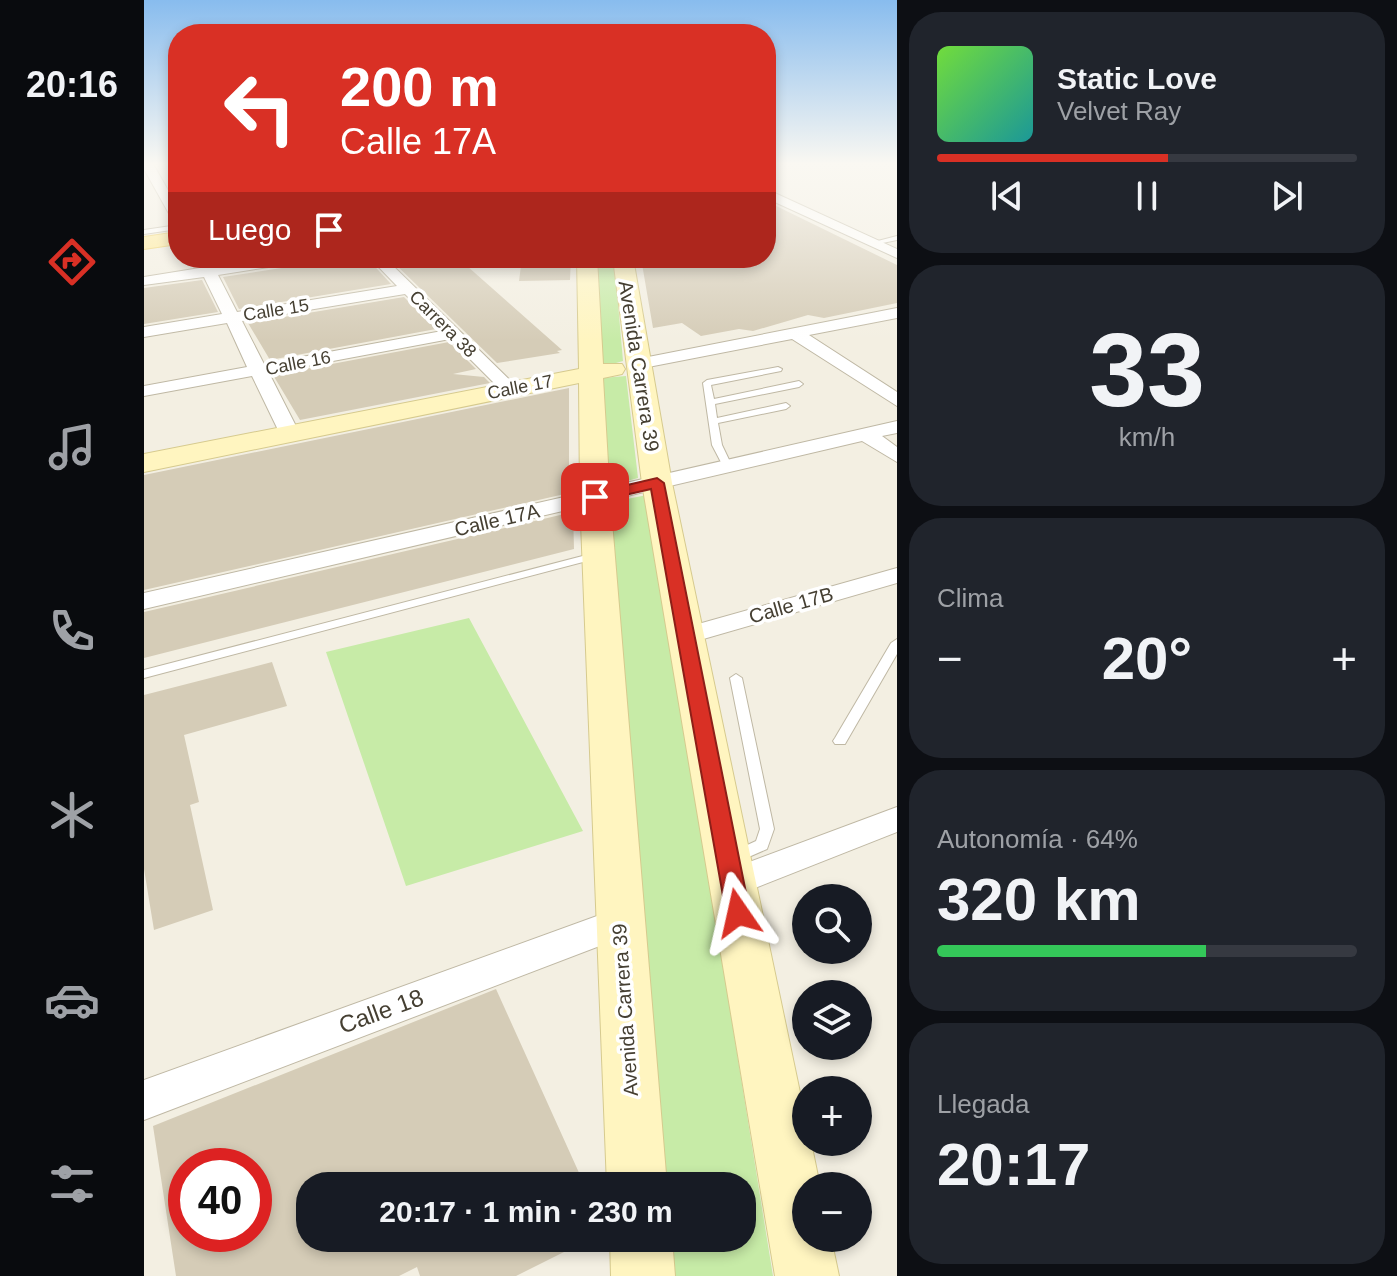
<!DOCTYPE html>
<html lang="es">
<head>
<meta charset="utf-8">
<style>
  body { margin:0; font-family:Helvetica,sans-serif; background:#20242c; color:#f1f3f6; height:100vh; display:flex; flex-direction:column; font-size:30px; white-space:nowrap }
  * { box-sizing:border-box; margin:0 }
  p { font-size:26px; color:#9ea1a6 }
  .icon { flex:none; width:44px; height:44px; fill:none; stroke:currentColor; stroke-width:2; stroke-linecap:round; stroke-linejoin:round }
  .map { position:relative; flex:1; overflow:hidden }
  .details { display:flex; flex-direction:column; gap:12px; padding:12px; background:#0d0f14; width:500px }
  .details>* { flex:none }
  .guide { position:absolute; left:24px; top:24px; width:608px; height:244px; border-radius:32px; box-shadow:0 4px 12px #0003; background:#d93025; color:#fff; overflow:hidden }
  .tools { position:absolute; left:648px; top:884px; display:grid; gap:16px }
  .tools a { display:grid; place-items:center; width:80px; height:80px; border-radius:50%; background:#171b24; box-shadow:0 4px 12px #0003; font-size:40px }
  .speed { position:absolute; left:24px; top:1148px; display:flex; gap:16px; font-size:40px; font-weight:700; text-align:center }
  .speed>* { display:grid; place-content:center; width:104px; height:104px; border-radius:50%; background:#171b24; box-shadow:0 4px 12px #0003; line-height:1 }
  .speed .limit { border:12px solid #d22; background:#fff; color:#111 }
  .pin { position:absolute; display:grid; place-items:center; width:68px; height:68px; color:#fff; margin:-34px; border-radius:16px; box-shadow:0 4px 12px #0006 }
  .me { position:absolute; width:88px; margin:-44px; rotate:349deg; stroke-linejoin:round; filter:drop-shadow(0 0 6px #0008) }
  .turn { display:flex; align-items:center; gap:28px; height:168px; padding:0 40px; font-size:36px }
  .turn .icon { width:104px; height:104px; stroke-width:2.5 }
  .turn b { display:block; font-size:56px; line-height:68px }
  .then { display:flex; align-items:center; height:76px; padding:0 40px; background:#0003; gap:16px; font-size:30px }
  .big { font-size:60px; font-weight:700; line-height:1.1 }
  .details .widget { flex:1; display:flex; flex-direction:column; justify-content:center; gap:12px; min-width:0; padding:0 28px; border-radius:32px; background:#20242c }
  .details .dial { align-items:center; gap:0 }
  .dial b { font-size:104px; line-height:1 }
  .song { display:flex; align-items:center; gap:24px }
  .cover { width:96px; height:96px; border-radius:12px; background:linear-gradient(135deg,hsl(100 70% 55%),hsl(180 70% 35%)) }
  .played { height:8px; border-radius:4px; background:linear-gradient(90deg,#d93025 55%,#363941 55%) }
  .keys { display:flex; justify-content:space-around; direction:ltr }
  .heat { display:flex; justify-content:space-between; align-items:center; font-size:44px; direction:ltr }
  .charge { height:12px; border-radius:6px; background:linear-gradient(90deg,#34c759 64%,#363941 0) }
  .trip { position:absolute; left:152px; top:1172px; width:460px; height:80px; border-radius:32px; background:#171b24; box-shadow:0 4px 12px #0003; font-weight:700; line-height:80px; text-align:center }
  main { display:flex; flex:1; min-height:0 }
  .tabs { display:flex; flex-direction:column; width:144px; justify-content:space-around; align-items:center; background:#090b0e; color:#9ea1a6 }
  .tabs .icon { width:56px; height:56px }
  .tabs .selected { color:#d93025 }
  .tabs b { font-size:36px; color:#f1f3f6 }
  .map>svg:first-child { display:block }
  .green { fill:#c7eba7 }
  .building { fill:#d5ccb7; fill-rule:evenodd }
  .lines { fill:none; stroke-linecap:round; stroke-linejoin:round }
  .lane-casing { stroke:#bfb8a4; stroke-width:2 }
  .street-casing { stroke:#bfb8a4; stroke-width:2 }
  .secondary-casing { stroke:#d6ca8e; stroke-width:2 }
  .primary-casing { stroke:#edcc57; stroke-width:2 }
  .lane { fill:#fff; fill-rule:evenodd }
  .street { fill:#fff; fill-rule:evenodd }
  .secondary { fill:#fff5c0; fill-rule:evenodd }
  .primary { fill:#ffe98f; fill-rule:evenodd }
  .route { fill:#d93025; stroke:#8d1f18; stroke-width:2 }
  .labels { text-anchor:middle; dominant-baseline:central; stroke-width:7; stroke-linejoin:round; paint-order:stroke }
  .far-street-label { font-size:18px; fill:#453f32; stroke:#fff }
  .street-label { font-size:20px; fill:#453f32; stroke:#fff }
  .near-street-label { font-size:24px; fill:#453f32; stroke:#fff }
</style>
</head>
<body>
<main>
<nav class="tabs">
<b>20:16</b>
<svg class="icon selected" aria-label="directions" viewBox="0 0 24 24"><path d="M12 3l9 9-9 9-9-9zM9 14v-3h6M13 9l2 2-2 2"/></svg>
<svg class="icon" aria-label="music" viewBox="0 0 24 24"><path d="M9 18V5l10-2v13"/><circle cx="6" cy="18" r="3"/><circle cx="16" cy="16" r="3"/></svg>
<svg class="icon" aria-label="phone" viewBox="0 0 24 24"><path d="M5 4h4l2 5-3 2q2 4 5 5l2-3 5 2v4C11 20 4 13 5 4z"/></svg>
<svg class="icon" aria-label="climate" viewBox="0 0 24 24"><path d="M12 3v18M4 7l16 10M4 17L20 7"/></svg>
<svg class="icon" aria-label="car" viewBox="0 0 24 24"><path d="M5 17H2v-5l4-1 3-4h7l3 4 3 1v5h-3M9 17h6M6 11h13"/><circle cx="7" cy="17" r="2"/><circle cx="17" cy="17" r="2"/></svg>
<svg class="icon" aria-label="filters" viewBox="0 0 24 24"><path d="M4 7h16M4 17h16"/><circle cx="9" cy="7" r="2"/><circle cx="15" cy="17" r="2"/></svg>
</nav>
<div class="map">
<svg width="753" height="1276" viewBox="0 0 753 1276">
  <rect width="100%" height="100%" fill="#f3efe2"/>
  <path class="green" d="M451,258H470L479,361L458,367Z
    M482,376L494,478L465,486L458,378Z
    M503,495L629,1276H524L521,1238H598V1186H517L463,503Z
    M325,618L439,831L262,886L182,652Z"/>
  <path class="building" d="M622,201L753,265V303L680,318L664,315L609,331L595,329L557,336L538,323L509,328L497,258H622Z
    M167,258H223L247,284L95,309L79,277L157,265Z
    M245,258H314L418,350L413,351L416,353L353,363Z
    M378,258H427L426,280L375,281Z
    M58,280L74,312L0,324V288Z
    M260,297L292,329L126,360L104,323Z
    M305,342L332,369L309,374L340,377L346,383L156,420L129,375Z
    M425,388V493L0,590V475Z
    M429,512L430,549L0,658V612Z
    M128,662L143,706L40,735L55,802L46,805L69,910L10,930L0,869V695Z
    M352,989L441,1186H166V1238H448L372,1276H276L273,1267L255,1276H32L9,1126ZM42,1166H110V1234H42Z"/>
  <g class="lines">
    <defs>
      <path id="lane" d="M34,225V229L0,234V230Z
        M753,236V240L729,245L726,243Z
        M634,367L638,369L637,371L567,385L570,399L655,381L659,384L655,387L571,404L573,418L642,403L646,406L642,409L574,423L578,445L588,466L586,468H580L568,445L559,383L563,380Z
        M454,552L458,553L459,555L458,557L0,678V670Z
        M753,639V654L701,744H691L689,741L691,738L747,643Z
        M592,674L598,678L630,829L623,849L591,863L586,861L583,857L586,853L612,841L616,829L586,678Z"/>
      <path id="street" d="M0,162H8L34,208V223L28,219L0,169Z
        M622,189L753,249V258L622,198Z
        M51,258H65L69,266L128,258H164L157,262L74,275L93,312L253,286L226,258H241L375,389L372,393H360L306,339L125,373L156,434L146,440L136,434L108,376L0,396V386L103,367L83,323L0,337V327L78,314L60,277L0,285V277L56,268ZM261,294L298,331L120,364L98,321Z
        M753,308V318L665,335L753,392V406L648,339L494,369L485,364L494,359Z
        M753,421V433L738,436L753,447V462L718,441L0,609V593Z
        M753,568V583L542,644L533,642L529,636L533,630Z
        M753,807V832L588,897L576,893L571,883L576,873Z
        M475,908L487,912L492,923L487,934L0,1120V1080Z"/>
      <path id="secondary" d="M433,258H453L459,364H478L481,369L478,374L459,378L466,497L523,1186H463L436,497L435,383L0,472V454L435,369Z
        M469,258H489L528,483L662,1121V1142H667L676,1186H662V1238H687L695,1276H631L498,483Z
        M466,1238H528L531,1276H467Z"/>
      <path id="primary" d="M34,232V244L0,249V237Z"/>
    </defs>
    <use href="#lane" class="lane-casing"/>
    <use href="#street" class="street-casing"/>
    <use href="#secondary" class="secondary-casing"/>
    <use href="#primary" class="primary-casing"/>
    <use href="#lane" class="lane"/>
    <use href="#street" class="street"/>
    <use href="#secondary" class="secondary"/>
    <use href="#primary" class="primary"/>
  </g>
  <linearGradient id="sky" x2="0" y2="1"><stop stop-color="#88bcee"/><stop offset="0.48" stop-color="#faf8f2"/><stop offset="1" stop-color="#faf8f2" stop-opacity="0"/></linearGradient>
  <rect width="753" height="341" fill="url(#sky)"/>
  <path class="route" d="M513,478L520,483L606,913L603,920L594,923L586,920L582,913L507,489L451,502L443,497L445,494Z"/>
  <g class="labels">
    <g class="far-street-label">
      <text transform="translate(132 310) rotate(-9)">Calle 15</text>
      <text transform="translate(299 324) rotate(45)">Carrera 38</text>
      <text transform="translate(154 363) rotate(-11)">Calle 16</text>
      <text transform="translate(376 387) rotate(-11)">Calle 17</text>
    </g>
    <g class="street-label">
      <text transform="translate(495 366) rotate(81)">Avenida Carrera 39</text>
      <text transform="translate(353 520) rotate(-13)">Calle 17A</text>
      <text transform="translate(647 605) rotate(-16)">Calle 17B</text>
      <text transform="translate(481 1010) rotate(-94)">Avenida Carrera 39</text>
    </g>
    <g class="near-street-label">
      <text transform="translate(237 1011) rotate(-20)">Calle 18</text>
    </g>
  </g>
</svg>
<div class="tools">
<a><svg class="icon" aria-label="search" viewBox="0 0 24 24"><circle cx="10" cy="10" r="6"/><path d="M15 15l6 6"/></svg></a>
<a><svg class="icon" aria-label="layers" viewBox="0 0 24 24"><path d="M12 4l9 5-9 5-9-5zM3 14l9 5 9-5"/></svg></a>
<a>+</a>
<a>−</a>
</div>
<div class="speed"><div class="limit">40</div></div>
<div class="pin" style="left:451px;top:497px;background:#d93025"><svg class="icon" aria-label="arrive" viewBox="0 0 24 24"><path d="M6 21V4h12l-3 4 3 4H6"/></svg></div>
<svg class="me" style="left:594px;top:913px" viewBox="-20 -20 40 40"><path d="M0-17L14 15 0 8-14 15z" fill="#d93025" stroke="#fff" stroke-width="4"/></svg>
<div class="trip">20:17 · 1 min · 230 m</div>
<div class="guide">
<div class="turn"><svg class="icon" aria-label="left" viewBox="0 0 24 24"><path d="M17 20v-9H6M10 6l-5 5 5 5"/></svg><div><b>200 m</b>Calle 17A</div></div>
<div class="then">Luego<svg class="icon" aria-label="arrive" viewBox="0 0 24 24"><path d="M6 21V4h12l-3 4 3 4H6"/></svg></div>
</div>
</div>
<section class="details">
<div class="widget">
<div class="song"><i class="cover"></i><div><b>Static Love</b><p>Velvet Ray</p></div></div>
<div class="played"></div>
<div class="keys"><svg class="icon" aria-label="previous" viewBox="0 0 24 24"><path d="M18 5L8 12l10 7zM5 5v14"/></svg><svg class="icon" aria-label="pause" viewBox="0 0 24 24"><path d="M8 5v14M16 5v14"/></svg><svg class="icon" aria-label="next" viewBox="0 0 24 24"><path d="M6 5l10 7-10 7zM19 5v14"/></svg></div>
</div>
<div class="widget dial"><b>33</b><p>km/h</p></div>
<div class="widget"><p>Clima</p>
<div class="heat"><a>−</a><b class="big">20°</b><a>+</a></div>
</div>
<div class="widget"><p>Autonomía · 64%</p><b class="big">320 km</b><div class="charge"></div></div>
<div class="widget"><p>Llegada</p><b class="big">20:17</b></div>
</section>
</main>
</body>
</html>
